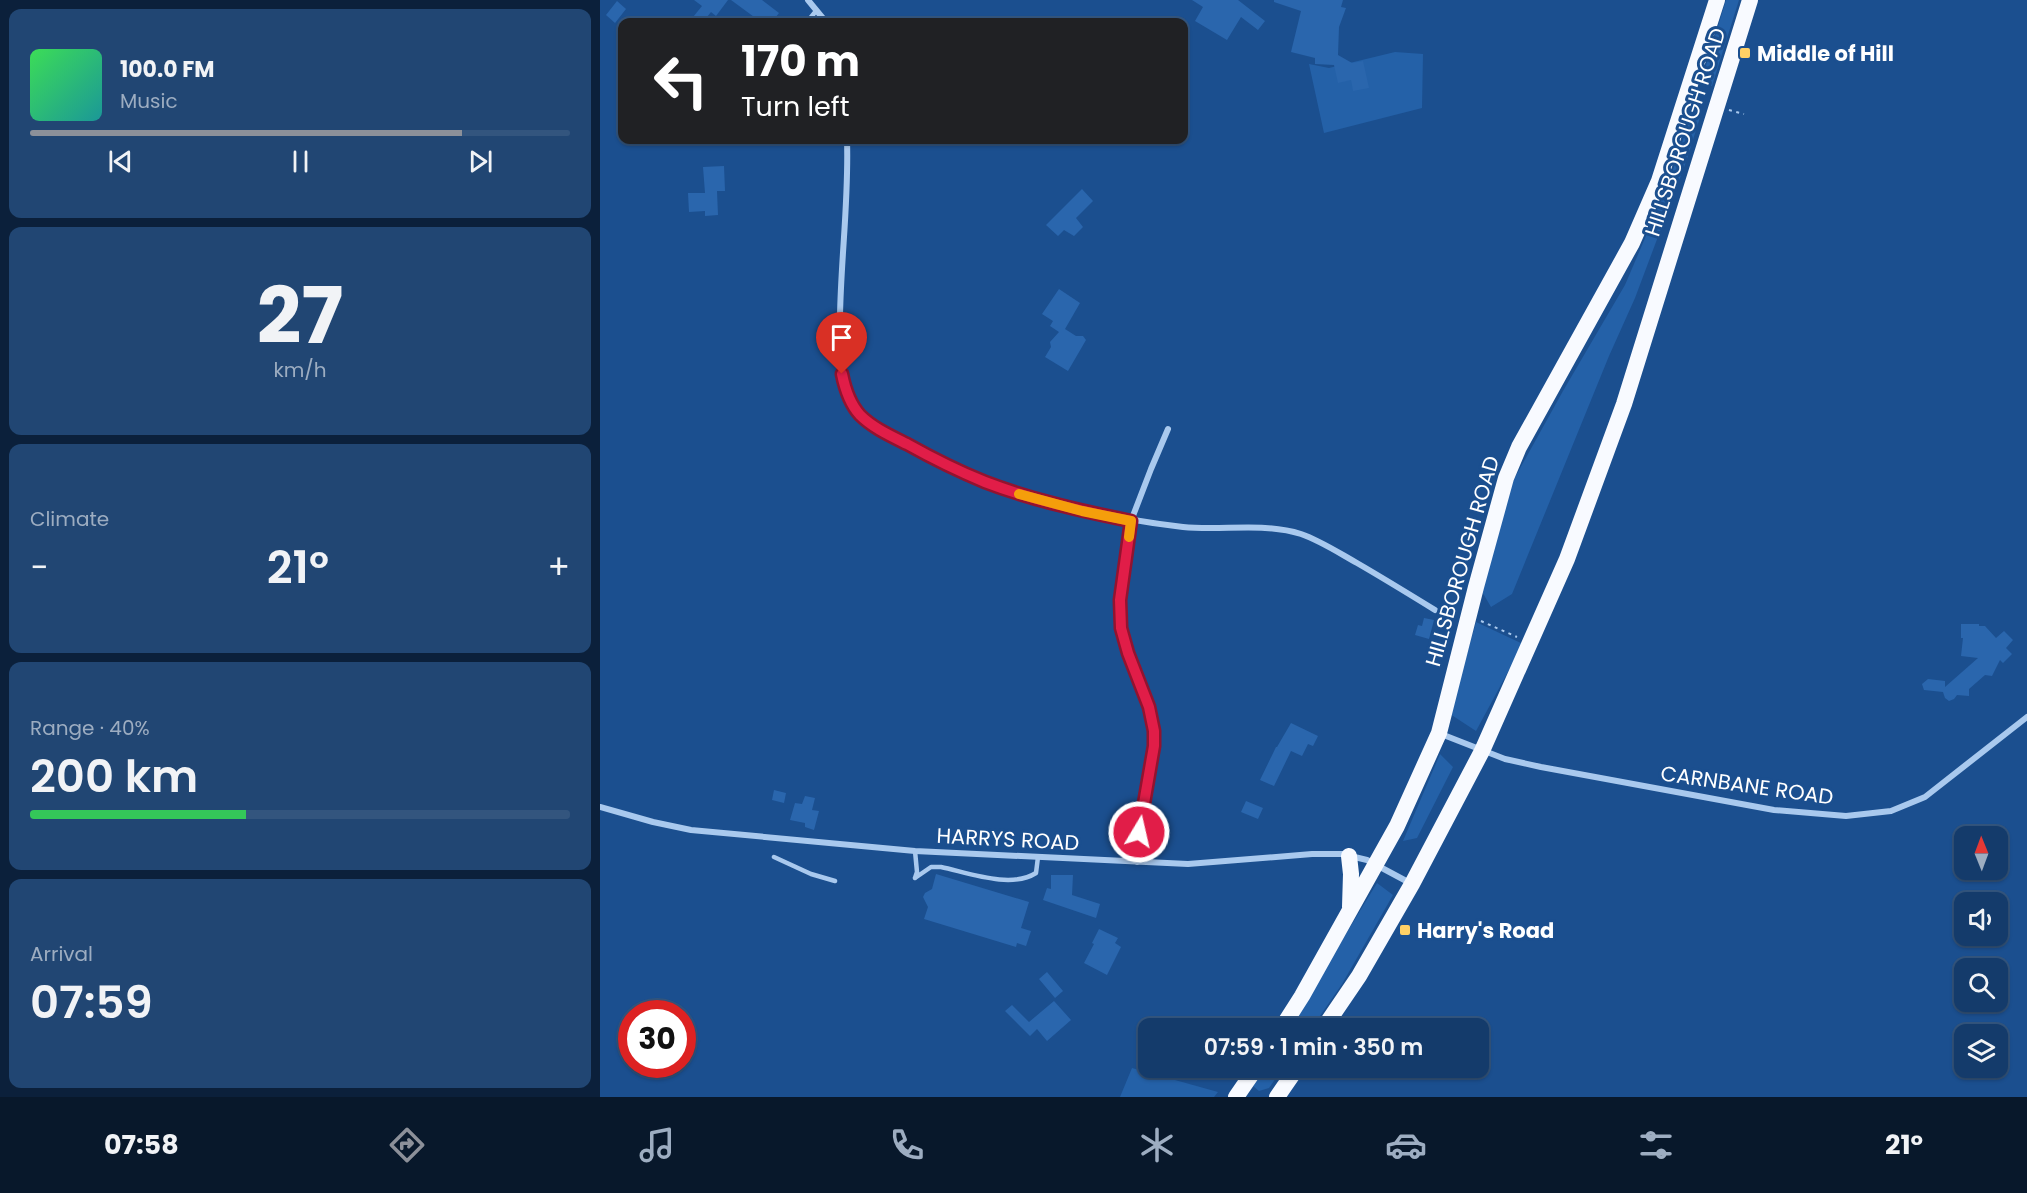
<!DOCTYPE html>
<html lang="en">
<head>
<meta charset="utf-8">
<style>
  body { margin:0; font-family:Poppins,sans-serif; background:#214673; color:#f1f3f6; height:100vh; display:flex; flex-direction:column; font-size:22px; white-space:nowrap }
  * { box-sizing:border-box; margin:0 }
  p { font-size:20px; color:#9dadc1 }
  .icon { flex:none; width:33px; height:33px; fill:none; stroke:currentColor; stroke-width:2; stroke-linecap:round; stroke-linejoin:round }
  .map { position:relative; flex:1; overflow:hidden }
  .details { display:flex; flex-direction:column; gap:9px; padding:9px; background:#0b203b; width:600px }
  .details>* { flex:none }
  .banner { position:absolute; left:18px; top:18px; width:570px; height:126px; border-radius:12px; box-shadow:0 2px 4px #0004,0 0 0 2px #33557e; background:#202124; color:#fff; overflow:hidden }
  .needle { width:39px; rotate:359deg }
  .buttons { position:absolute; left:1354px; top:826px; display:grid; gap:12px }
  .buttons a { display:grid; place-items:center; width:54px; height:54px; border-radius:12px; background:#143b6b; box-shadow:0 2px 4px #0004,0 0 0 2px #33557e; font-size:30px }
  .speed { position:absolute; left:18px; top:1000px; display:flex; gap:12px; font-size:30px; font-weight:700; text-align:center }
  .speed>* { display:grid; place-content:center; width:78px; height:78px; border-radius:50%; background:#143b6b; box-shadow:0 2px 4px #0004,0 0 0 2px #33557e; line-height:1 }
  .speed .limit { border:9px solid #d22; background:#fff; color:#111 }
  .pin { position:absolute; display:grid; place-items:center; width:51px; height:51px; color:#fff; margin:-62px -26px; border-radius:50% 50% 50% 0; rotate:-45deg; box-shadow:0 0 6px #0007 }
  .pin .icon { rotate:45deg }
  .me { position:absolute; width:66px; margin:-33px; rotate:9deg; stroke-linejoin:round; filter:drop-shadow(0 0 4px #0008) }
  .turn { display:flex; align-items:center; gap:21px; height:126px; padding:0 24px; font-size:27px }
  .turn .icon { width:78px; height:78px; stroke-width:2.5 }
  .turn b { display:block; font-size:42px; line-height:51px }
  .big { font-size:45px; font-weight:600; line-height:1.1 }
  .details .card { flex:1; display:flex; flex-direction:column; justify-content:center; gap:9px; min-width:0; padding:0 21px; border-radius:12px; background:#214673 }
  .details .dial { align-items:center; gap:0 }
  .dial b { font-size:78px; line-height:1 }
  .song { display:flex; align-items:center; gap:18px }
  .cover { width:72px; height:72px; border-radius:9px; background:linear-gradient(135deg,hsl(130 70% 55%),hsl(180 70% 35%)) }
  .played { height:6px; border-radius:3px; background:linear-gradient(90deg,#8c9099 80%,#33557e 80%) }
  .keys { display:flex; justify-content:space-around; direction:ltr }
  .heat { display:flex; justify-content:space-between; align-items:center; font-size:33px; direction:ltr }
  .charge { height:9px; border-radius:4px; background:linear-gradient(90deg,#34c759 40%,#33557e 0) }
  .trip { position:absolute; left:538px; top:1018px; width:351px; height:60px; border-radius:12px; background:#143b6b; box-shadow:0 2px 4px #0004,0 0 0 2px #33557e; font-weight:600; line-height:60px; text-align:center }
  .dock { display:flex; height:96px; justify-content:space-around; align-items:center; background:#08182b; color:#9dadc1 }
  .dock .icon { width:42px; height:42px }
  .dock .selected { color:#8c9099 }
  .dock b { font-size:27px; color:#f1f3f6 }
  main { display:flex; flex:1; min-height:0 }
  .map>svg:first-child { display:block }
  .green { fill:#2461a8 }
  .building { fill:#2a66ad }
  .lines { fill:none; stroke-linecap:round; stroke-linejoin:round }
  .path { stroke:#a9c9ee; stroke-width:2; stroke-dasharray:3 4.5; stroke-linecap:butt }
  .service { stroke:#a9c9ee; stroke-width:4.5 }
  .minor { stroke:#a9c9ee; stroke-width:6 }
  .trunk { stroke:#f8faff; stroke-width:16 }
  .route-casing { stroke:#92132f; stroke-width:15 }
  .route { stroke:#e11d48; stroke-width:10 }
  .slow { stroke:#f59e0b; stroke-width:10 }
  .poi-dot { fill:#ffd166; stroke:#1b4f8f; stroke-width:2 }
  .labels { text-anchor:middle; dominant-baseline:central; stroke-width:6; stroke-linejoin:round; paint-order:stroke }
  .poi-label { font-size:21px; font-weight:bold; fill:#fff; stroke:#1b4f8f; text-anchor:start }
  .street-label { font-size:21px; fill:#fff; stroke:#1b4f8f }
</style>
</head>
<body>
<main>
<section class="details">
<div class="card">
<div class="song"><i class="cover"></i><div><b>100.0 FM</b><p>Music</p></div></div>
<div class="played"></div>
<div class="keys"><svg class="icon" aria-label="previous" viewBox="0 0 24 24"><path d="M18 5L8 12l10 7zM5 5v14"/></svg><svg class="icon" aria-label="pause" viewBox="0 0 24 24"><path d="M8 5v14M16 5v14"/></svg><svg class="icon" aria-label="next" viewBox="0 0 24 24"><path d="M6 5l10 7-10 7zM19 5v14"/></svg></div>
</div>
<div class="card dial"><b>27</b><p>km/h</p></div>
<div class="card"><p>Climate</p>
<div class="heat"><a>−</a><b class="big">21°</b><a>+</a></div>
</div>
<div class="card"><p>Range · 40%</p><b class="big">200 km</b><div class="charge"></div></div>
<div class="card"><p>Arrival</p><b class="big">07:59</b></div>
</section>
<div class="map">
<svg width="1427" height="1097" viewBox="0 0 1427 1097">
  <rect width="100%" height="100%" fill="#1b4f8f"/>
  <path class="green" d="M1126,0H1139L1112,86L1100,85Z
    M795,52L823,54L822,108L724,133L709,64L729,68Z
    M1093,110L1102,111L1086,162L1035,298L1009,356L912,594L891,607L881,590L913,481L963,391L1025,285L1069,182Z
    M876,622L923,644L876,731L850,714Z
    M840,754L853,767L817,838L803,841Z
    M777,883L793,895L742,984L711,1029H688Z
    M532,1068L618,1092L614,1097H520Z
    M663,1068H683L669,1088L659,1091L653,1086Z"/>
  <path class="building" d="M94,0H128L116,16L111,12L103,22H89L102,6Z
    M131,0H162L179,13L172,22H161Z
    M592,0H638L665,21L658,30L641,17L627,40L595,21L603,7Z
    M674,0H743L741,7L746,8L739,27L738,55L752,63L763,61L769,88L753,91L751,80L738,83L734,65L715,64V58L691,52L701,11L674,2Z
    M17,1L26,9L15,23L6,15Z
    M124,166L125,191H117L118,215L105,216V211L89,212L88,193H105L103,167Z
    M482,189L493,201L476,218L483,227L474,236L464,230L458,236L446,225Z
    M459,289L480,303L465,329L476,336H483L486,340L468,371L445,357L451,347L450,342L459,332L450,326L453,321L442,314Z
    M824,618L834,620L829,639L815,635L818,625L822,626Z
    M1361,624H1379V626H1385L1396,638L1404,631L1413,640L1406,648L1412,654L1403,663L1400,660L1392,676L1385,675L1369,689V696L1357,695L1354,699L1349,701L1345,698L1343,692L1324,690L1322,684L1328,679L1345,681V687L1378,658L1361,656L1363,638H1361Z
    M691,723L718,736L713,746L708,744L702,756L691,751L674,786L660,780L676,747H677Z
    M174,790L186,793L184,803L172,800Z
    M205,796L215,798L212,810L219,811L214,830L205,827V823L190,820L195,803L202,804Z
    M646,801L663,808L658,819L641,812Z
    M336,874L429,902L421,928L431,931L426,946L417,943L416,947L324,919L328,907L323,897L325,893L332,889Z
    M451,875H473L472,895L500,904L496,918L443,900L447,888L451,889Z
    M499,929L518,938L515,943L521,947L507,975L484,963L494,944L492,943Z
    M447,972L463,991L455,998L439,979Z
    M454,1001L471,1020L447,1041L437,1029L430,1036L405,1011L412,1005L429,1022Z"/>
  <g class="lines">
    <path class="path" d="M1129,110L1144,114
      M844,610L856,611
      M881,621L917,637"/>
    <path class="service" d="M207,22L216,11
      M174,857L211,874L235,881
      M315,878L331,867H341C369,873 411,889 436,873L438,857
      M315,878L317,872L315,851"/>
    <path class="minor" d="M208,0L226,22
      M247,140C249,198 241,257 240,316C240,340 237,365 245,388C257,421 286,433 315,449C399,493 489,516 583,527C622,531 663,522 701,534C721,541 739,553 757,563C783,578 809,594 835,610
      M841,734L905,759L941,767L1174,810L1246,816L1291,811L1325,797L1427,717
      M0,807L53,822L91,830L315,851L588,864L712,854H742L767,860L810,883
      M537,862L539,833L554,746V731L549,707L528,653L521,628L520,600L531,521L551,469L568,429"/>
    <path class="trunk" d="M749,856L751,874L750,907
      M681,1029L702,996L797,826L839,733L876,587L906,478L919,447L1032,243L1059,181L1117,0
      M723,1029L759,976L812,884L882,751L967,559L1024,404L1150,0
      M636,1097L656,1068
      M677,1097L697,1068"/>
  </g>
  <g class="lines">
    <defs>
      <path id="route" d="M242,374C245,389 250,404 260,415C273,428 291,436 307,444C332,458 358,471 385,482C432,500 482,511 531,521L520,600L521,628L528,653L549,707L554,731V746L539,832"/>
    </defs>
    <use href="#route" class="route-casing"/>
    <use href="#route" class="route"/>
    <path class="slow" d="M419,494L482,511L531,521L529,537"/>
  </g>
  <g class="poi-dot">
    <rect x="1139" y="47" width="12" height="12" rx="3"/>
    <rect x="799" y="924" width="12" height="12" rx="3"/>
  </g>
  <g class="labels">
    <g class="poi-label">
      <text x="1157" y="53">Middle of Hill</text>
      <text x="817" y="930">Harry's Road</text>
    </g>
    <g class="street-label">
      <text transform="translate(1085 132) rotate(-72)">HILLSBOROUGH ROAD</text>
      <text transform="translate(862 561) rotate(-74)">HILLSBOROUGH ROAD</text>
      <text transform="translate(1147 785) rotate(8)">CARNBANE ROAD</text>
      <text transform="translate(408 839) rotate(3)">HARRYS ROAD</text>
    </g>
  </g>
</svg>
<div class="buttons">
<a><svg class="needle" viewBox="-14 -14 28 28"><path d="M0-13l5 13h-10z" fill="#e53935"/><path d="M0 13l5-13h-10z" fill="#9dadc1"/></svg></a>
<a><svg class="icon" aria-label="sound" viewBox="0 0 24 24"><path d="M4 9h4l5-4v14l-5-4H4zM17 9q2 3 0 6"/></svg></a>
<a><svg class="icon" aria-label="search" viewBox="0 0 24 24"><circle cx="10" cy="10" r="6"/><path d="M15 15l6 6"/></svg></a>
<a><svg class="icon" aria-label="layers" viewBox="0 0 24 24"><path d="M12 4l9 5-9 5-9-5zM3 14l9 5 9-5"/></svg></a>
</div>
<div class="speed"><div class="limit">30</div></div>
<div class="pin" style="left:242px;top:374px;background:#d93025"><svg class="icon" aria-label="arrive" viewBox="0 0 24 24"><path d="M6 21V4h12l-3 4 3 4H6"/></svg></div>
<svg class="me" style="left:539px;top:832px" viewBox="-20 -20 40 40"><circle r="17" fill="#e11d48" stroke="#fff" stroke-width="3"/><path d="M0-11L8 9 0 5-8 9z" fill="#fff"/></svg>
<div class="trip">07:59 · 1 min · 350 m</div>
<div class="banner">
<div class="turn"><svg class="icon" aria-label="left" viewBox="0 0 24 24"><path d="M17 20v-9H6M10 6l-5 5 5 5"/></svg><div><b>170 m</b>Turn left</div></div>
</div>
</div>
</main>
<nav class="dock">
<b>07:58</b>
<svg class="icon selected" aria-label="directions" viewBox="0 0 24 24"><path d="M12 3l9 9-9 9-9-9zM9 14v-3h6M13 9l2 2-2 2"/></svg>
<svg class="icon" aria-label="music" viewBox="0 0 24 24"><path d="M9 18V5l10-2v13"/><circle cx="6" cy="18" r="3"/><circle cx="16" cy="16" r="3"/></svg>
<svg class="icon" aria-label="phone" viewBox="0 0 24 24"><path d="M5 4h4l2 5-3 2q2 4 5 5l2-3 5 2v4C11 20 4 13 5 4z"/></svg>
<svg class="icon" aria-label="climate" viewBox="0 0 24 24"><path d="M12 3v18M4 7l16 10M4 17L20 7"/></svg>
<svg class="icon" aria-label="car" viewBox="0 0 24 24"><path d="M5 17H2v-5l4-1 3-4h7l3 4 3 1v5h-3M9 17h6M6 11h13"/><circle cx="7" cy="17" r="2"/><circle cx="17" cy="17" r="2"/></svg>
<svg class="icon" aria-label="filters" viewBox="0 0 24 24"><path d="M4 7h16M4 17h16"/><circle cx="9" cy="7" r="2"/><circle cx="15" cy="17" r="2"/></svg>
<b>21°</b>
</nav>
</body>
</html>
